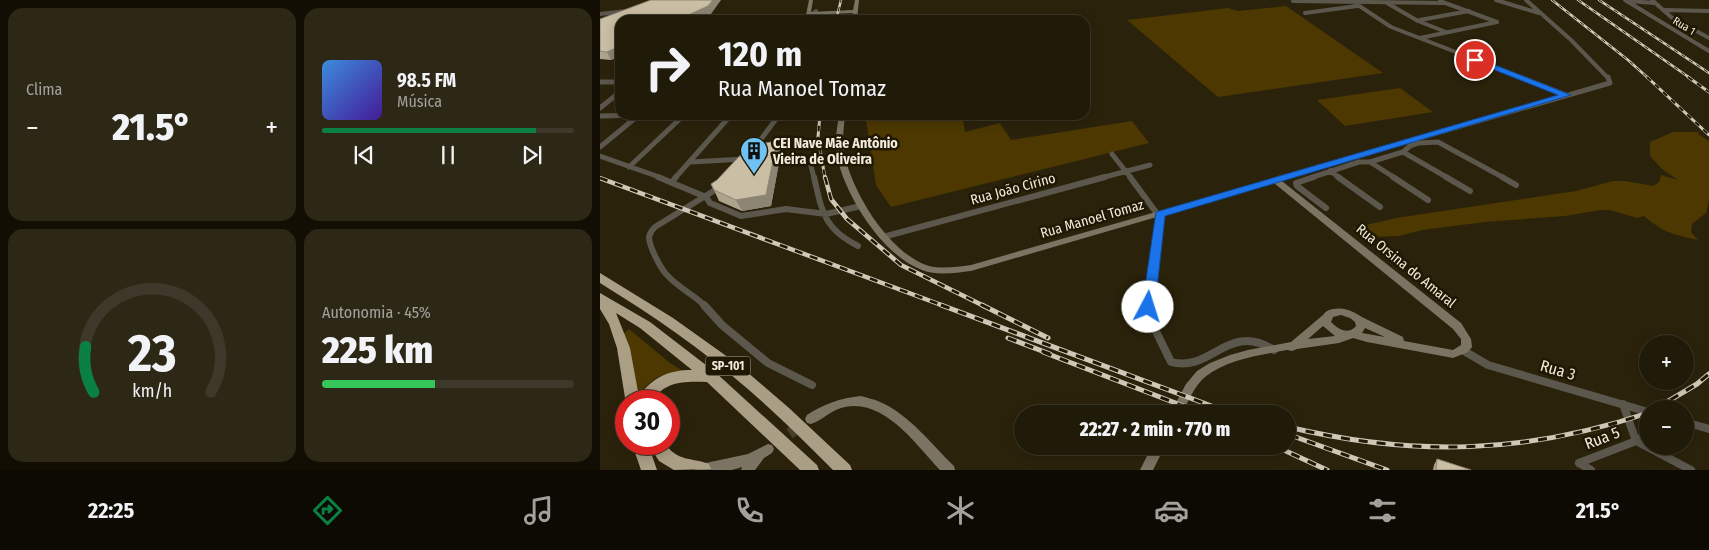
<!DOCTYPE html>
<html lang="pt">
<head>
<meta charset="utf-8">
<style>
  body { margin:0; font-family:"Fira Sans Condensed",sans-serif; background:#2d2716; color:#f1f3f6; height:100vh; display:flex; flex-direction:column; font-size:19px; white-space:nowrap }
  * { box-sizing:border-box; margin:0 }
  p { font-size:16px; color:#a2a19c }
  .icon { flex:none; width:28px; height:28px; fill:none; stroke:currentColor; stroke-width:2; stroke-linecap:round; stroke-linejoin:round }
  .map { position:relative; flex:1; overflow:hidden }
  .side { display:flex; flex-direction:column; gap:8px; padding:8px; background:#120e04; width:600px }
  .side>* { flex:none }
  .hud { position:absolute; left:15px; top:15px; width:475px; height:105px; border-radius:15px; box-shadow:0 2px 12px #0003,0 0 0 1px #3d3829; background:#201a08; color:#f1f3f6; overflow:hidden }
  .tools { position:absolute; left:1039px; top:335px; display:grid; gap:10px }
  .tools a { display:grid; place-items:center; width:55px; height:55px; border-radius:50%; background:#201a08; box-shadow:0 2px 12px #0003,0 0 0 1px #3d3829; font-size:25px }
  .speed { position:absolute; left:15px; top:390px; display:flex; gap:10px; font-size:25px; font-weight:700; text-align:center }
  .speed>* { display:grid; place-content:center; width:65px; height:65px; border-radius:50%; background:#201a08; box-shadow:0 2px 12px #0003,0 0 0 1px #3d3829; line-height:1 }
  .speed .limit { border:8px solid #d22; background:#fff; color:#111 }
  .pin { position:absolute; display:grid; place-items:center; width:42px; height:42px; color:#fff; margin:-21px; border:2px solid #fff; border-radius:50%; box-shadow:0 1px 5px #0007 }
  .me { position:absolute; width:55px; margin:-28px; rotate:5deg; stroke-linejoin:round; filter:drop-shadow(0 0 4px #0008) }
  .turn { display:flex; align-items:center; gap:18px; height:105px; padding:0 20px; font-size:22px }
  .turn .icon { width:65px; height:65px; stroke-width:2.5 }
  .turn b { display:block; font-size:35px; line-height:42px }
  .big { font-size:38px; font-weight:800; line-height:1.1 }
  .side .tile { flex:1; display:flex; flex-direction:column; justify-content:center; gap:8px; min-width:0; padding:0 18px; border-radius:15px; background:#2d2716 }
  .side .dial { align-items:center; gap:0 }
  .dial svg { height:130px; overflow:visible; fill:none; stroke:#3d3829; stroke-width:7; stroke-linecap:round; text-anchor:middle }
  .dial text { fill:#f1f3f6; stroke:none }
  .song { display:flex; align-items:center; gap:15px }
  .cover { width:60px; height:60px; border-radius:8px; background:linear-gradient(135deg,hsl(210 70% 55%),hsl(260 70% 35%)) }
  .played { height:5px; border-radius:2px; background:linear-gradient(90deg,#0b8043 85%,#3d3829 85%) }
  .keys { display:flex; justify-content:space-around; direction:ltr }
  .heat { display:flex; justify-content:space-between; align-items:center; font-size:28px; direction:ltr }
  .charge { height:8px; border-radius:4px; background:linear-gradient(90deg,#34c759 45%,#3d3829 0) }
  .side .tiles { flex:1; display:grid; gap:8px; grid-template-columns:repeat(2,1fr) }
  .trip { position:absolute; left:414px; top:405px; width:282px; height:50px; border-radius:25px; background:#201a08; box-shadow:0 2px 12px #0003,0 0 0 1px #3d3829; font-weight:800; line-height:50px; text-align:center }
  .tab-bar { display:flex; height:80px; justify-content:space-around; align-items:center; background:#0d0a03; color:#a2a19c }
  .tab-bar .icon { width:35px; height:35px }
  .tab-bar .active { color:#0b8043 }
  .tab-bar b { font-size:22px; color:#f1f3f6 }
  main { display:flex; flex:1; min-height:0 }
  .map>svg:first-child { display:block }
  .green { fill:#4c3800 }
  .lines { fill:none; stroke-linecap:round; stroke-linejoin:round }
  .secondary-tunnel { stroke:#49402a; stroke-width:11; stroke-dasharray:11 5.5; stroke-linecap:butt }
  .street-far3 { stroke:#5c574d; stroke-width:4 }
  .street-far2 { stroke:#5c574d; stroke-width:5 }
  .street-far1 { stroke:#5c574d; stroke-width:6 }
  .street { stroke:#5c574d; stroke-width:8 }
  .secondary { fill:#7b7463; fill-rule:evenodd }
  .highway { fill:#aa9e85; fill-rule:evenodd }
  .rail-far3-casing { stroke:#cec8b8; stroke-width:2.5 }
  .rail-far2-casing { stroke:#cec8b8; stroke-width:3 }
  .rail-far1-casing { stroke:#cec8b8; stroke-width:4.5 }
  .rail-casing { stroke:#cec8b8; stroke-width:5 }
  .rail-far3 { stroke:#211803; stroke-width:1; stroke-dasharray:4.5; stroke-linecap:butt }
  .rail-far2 { stroke:#211803; stroke-width:2; stroke-dasharray:5.5; stroke-linecap:butt }
  .rail-far1 { stroke:#211803; stroke-width:2.5; stroke-dasharray:8; stroke-linecap:butt }
  .rail { stroke:#211803; stroke-width:3; stroke-dasharray:9; stroke-linecap:butt }
  .wall { fill:#aea38d }
  .shaded-wall { fill:#8d8573 }
  .building { fill:#cabea4; stroke:#8d8573 }
  .route { fill:#1a73e8; stroke:#114b97 }
  .labels { text-anchor:middle; dominant-baseline:central; stroke-width:5; stroke-linejoin:round; paint-order:stroke }
  .far-street-label { font-size:11px; fill:#f1ebdd; stroke:#211803 }
  .shield { fill:#211803; stroke:#b3ac9c; stroke-width:1 }
  .shield-label { font-size:12px; font-weight:bold; fill:#f1ebdd }
  .poi-label { font-size:14px; font-weight:bold; fill:#f1ebdd; stroke:#211803; text-anchor:start }
  .street-label { font-size:14px; fill:#f1ebdd; stroke:#211803 }
  .near-street-label { font-size:16px; fill:#f1ebdd; stroke:#211803 }
</style>
</head>
<body>
<main>
<section class="side">
<div class="tiles">
<div class="tile"><p>Clima</p>
<div class="heat"><a>−</a><b class="big">21.5°</b><a>+</a></div>
</div>
<div class="tile">
<div class="song"><i class="cover"></i><div><b>98.5 FM</b><p>Música</p></div></div>
<div class="played"></div>
<div class="keys"><svg class="icon" aria-label="previous" viewBox="0 0 24 24"><path d="M18 5L8 12l10 7zM5 5v14"/></svg><svg class="icon" aria-label="pause" viewBox="0 0 24 24"><path d="M8 5v14M16 5v14"/></svg><svg class="icon" aria-label="next" viewBox="0 0 24 24"><path d="M6 5l10 7-10 7zM19 5v14"/></svg></div>
</div>
<div class="tile dial"><svg viewBox="0 0 100 80">
<path d="M14 69A42 42 0 1 1 86 69"/>
<path d="M14 69A42 42 0 0 1 9 41" stroke="#0b8043"/>
<text x="50" y="56" font-size="32" font-weight="700">23</text>
<text x="50" y="72" font-size="11">km/h</text>
</svg></div>
<div class="tile"><p>Autonomia · 45%</p><b class="big">225 km</b><div class="charge"></div></div>
</div>
</section>
<div class="map">
<svg width="1109" height="470" viewBox="0 0 1109 470">
  <rect width="100%" height="100%" fill="#2b220b"/>
  <path class="green" d="M686,6L783,73L618,97L527,20L628,8L638,11Z
    M800,88L833,112L745,126L717,100Z
    M304,115H362L365,132L400,123L411,140L532,121L549,143L291,207L276,185L266,120Z
    M1073,132H1099L1098,134L1109,141V200L1106,213L1092,224L1091,232L1098,240C1072,234 1064,233 1044,216L1037,218L1010,210H1001L965,216L885,222L822,230L799,236L774,237L760,235L753,228L796,218L976,191L1013,181H1025L1053,186L1059,182L1061,175L1078,180L1062,169L1050,156V142Z
    M29,329L70,363L88,374C83,373 77,372 72,373C58,374 40,387 40,401H37L22,335Z"/>
  <g class="lines">
    <path class="secondary-tunnel" d="M176,443L202,425"/>
    <path class="street-far3" d="M896,0L939,13
      M926,0L971,40L1008,78
      M1025,0L1109,51
      M1052,0L1071,17L1109,38
      M693,1L844,3
      M752,1L791,27L923,78
      M1029,1L1054,3
      M787,3L818,21L846,32
      M1064,10L1109,11
      M705,13L757,6
      M0,14L26,11
      M208,17L216,11
      M820,20L869,11
      M820,38L897,22L840,1"/>
    <path class="street-far2" d="M920,77L966,95
      M0,82H20
      M0,108L20,92
      M0,116L43,115
      M0,147L39,115
      M153,150L179,115
      M803,152L848,178
      M512,154L531,178
      M0,156L62,178
      M91,162L144,159
      M770,162L795,178
      M211,166L214,178
      M29,167L84,115
      M730,171L740,178
      M75,178L131,115
      M501,178L550,165
      M681,178L1010,83L1008,77
      M710,178L759,162H770L803,152L810,146L819,143L838,142L904,178"/>
    <path class="street-far1" d="M58,177L106,197
      M214,177C222,212 224,229 258,246
      M530,177L561,219L549,306
      M714,177L696,183L697,186L726,208
      M738,177L780,207
      M793,177L828,200
      M846,177L870,191
      M902,177L916,185
      M675,180L685,177
      M72,182L76,177
      M106,197L110,203L141,216L186,209L226,214L261,206
      M283,237L505,177
      M105,306C94,295 79,288 68,276C61,270 49,246 49,237C50,232 52,230 55,227L120,187"/>
    <path class="street" d="M104,305L122,325L168,363L212,385
      M549,305V317L571,362C612,373 627,321 674,350
      M864,351L888,365L1048,412
      M1023,404L1036,441L1091,470
      M1085,422L1109,429
      M979,463L1036,441L1048,433
      M979,463L991,470"/>
    <path class="secondary" d="M209,0H213L211,12L253,10L255,0H259L257,20H251L253,13L206,15Z
      M239,115H245C244,129 241,143 245,157C254,195 290,254 329,266C342,269 357,267 371,265L675,178H678L861,323L871,339L872,347L868,352L853,358L767,342L753,338L739,343L697,349L692,351L687,350C660,355 627,359 605,377C594,386 588,402 582,414H570L586,384L597,371L610,363L630,355L648,350L691,342L723,315C726,311 728,310 733,309C748,306 757,315 770,321C781,326 792,332 803,337L804,341L853,350L861,345V339L853,329L674,183L371,271C355,273 337,276 322,270C282,255 246,197 237,157C234,143 237,129 239,115ZM741,315L750,318L755,322L756,326C748,335 739,330 731,322L733,317ZM723,326L735,336L708,339ZM765,328L785,337L762,333Z
      M261,396C267,398 274,399 280,402C310,415 331,444 354,466L355,470H340C316,445 285,399 245,407C232,409 223,420 211,424L207,423L205,419L207,415C224,404 240,398 261,396Z
      M168,444L172,445L174,449L172,453L164,458L155,470H141L142,467L132,470H95L96,466L101,464L148,454Z
      M552,446H565L553,470H540Z"/>
    <path class="highway" d="M0,273L73,318L139,365L189,408L250,465L252,470H233C206,443 179,416 149,390C103,350 52,315 0,283Z
      M0,293L50,322L115,372L217,465L219,470H200L107,382C84,381 65,381 52,401H26V404L17,348L9,324L0,309ZM16,313L40,328L92,370C69,370 52,377 39,397L30,348Z
      M32,444H48L57,470H41Z
      M48,444H65C79,462 90,457 109,464L111,469L74,470L59,461Z"/>
    <defs>
      <path id="rail-far3" d="M952,0L1028,60L1048,78
        M978,0L1090,78
        M999,0L1109,73
        M236,20L241,0"/>
      <path id="rail-far2" d="M1047,77L1109,135
        M1088,77L1109,92
        M220,115L218,137L225,178"/>
      <path id="rail-far1" d="M225,177L231,199L247,219L301,265L384,306
        M0,178L344,306"/>
      <path id="rail" d="M341,305L633,414
        M382,305L448,338
        M408,338L450,354
        M443,352L604,414
        M1055,409L1097,384L1109,374
        M688,427C815,457 924,454 1048,413
        M690,435L787,470
        M675,446L727,470"/>
    </defs>
    <use href="#rail-far3" class="rail-far3-casing"/>
    <use href="#rail-far2" class="rail-far2-casing"/>
    <use href="#rail-far1" class="rail-far1-casing"/>
    <use href="#rail" class="rail-casing"/>
    <use href="#rail-far3" class="rail-far3"/>
    <use href="#rail-far2" class="rail-far2"/>
    <use href="#rail-far1" class="rail-far1"/>
    <use href="#rail" class="rail"/>
  </g>
  <path class="wall" d="M111,14L99,20H20V56L11,60L0,59V19Z
    M181,152L171,206L142,211L119,201L114,190Z
    M837,459L871,470H833L834,465Z"/>
  <path class="shaded-wall" d="M113,0H121L111,14L99,20H78Z
    M20,46V56L11,60L7,52Z
    M177,141L181,152L171,206L142,211L136,200Z"/>
  <path class="building" d="M51,0H113L108,6L78,20H20V46L7,52L0,51V19Z
    M177,141L166,195L136,200L114,190L111,184L117,180L149,146Z
    M837,459L871,470H836Z"/>
  <path class="route" d="M872,58H877L971,95L565,216L555,307L553,310H544L542,307L556,212L958,95L872,61Z"/>
  <defs>
    <symbol id="building-pin" viewBox="-11 -11 22 30"><path d="M0 17L-7.5 6A9.5 9.5 0 1 1 7.5 6Z" fill="#6fc2f4" stroke="#211803"/><path d="M-4-6H4V6H1V3H-1V6H-4ZM-2.5-4.3h1.7v1.8h-1.7ZM.8-4.3h1.7v1.8H.8ZM-2.5-1h1.7V.8h-1.7ZM.8-1h1.7V.8H.8Z" fill="#111"/></symbol>
  </defs>
  <g fill-rule="evenodd">
    <use href="#building-pin" x="138" y="135" width="32" height="43"/>
  </g>
  <g class="labels">
    <g class="far-street-label">
      <text transform="translate(1084 26) rotate(31)">Rua 1</text>
    </g>
    <rect class="shield" x="105.5" y="356.5" width="45" height="19" rx="4"/>
    <g class="shield-label">
      <text x="128" y="366">SP-101</text>
    </g>
    <g class="poi-label">
      <text x="173" y="143">CEI Nave Mãe Antônio<tspan x="173" dy="16">Vieira de Oliveira</tspan></text>
    </g>
    <g class="street-label">
      <text transform="translate(413 189) rotate(-15)">Rua João Cirino</text>
      <text transform="translate(492 219) rotate(-16)">Rua Manoel Tomaz</text>
      <text transform="translate(806 266) rotate(39)">Rua Orsina do Amaral</text>
    </g>
    <g class="near-street-label">
      <text transform="translate(958 370) rotate(16)">Rua 3</text>
      <text transform="translate(1002 438) rotate(-21)">Rua 5</text>
    </g>
  </g>
</svg>
<div class="tools">
<a>+</a>
<a>−</a>
</div>
<div class="speed"><div class="limit">30</div></div>
<div class="pin" style="left:875px;top:60px;background:#d93025"><svg class="icon" aria-label="arrive" viewBox="0 0 24 24"><path d="M6 21V4h12l-3 4 3 4H6"/></svg></div>
<svg class="me" style="left:548px;top:307px" viewBox="-20 -20 40 40"><circle r="19" fill="#fff"/><path d="M0-13L10 11 0 6-10 11z" fill="#1a73e8"/></svg>
<div class="trip">22:27 · 2 min · 770 m</div>
<div class="hud">
<div class="turn"><svg class="icon" aria-label="right" viewBox="0 0 24 24"><path d="M7 20v-9h11M14 6l5 5-5 5"/></svg><div><b>120 m</b>Rua Manoel Tomaz</div></div>
</div>
</div>
</main>
<nav class="tab-bar">
<b>22:25</b>
<svg class="icon active" aria-label="directions" viewBox="0 0 24 24"><path d="M12 3l9 9-9 9-9-9zM9 14v-3h6M13 9l2 2-2 2"/></svg>
<svg class="icon" aria-label="music" viewBox="0 0 24 24"><path d="M9 18V5l10-2v13"/><circle cx="6" cy="18" r="3"/><circle cx="16" cy="16" r="3"/></svg>
<svg class="icon" aria-label="phone" viewBox="0 0 24 24"><path d="M5 4h4l2 5-3 2q2 4 5 5l2-3 5 2v4C11 20 4 13 5 4z"/></svg>
<svg class="icon" aria-label="climate" viewBox="0 0 24 24"><path d="M12 3v18M4 7l16 10M4 17L20 7"/></svg>
<svg class="icon" aria-label="car" viewBox="0 0 24 24"><path d="M5 17H2v-5l4-1 3-4h7l3 4 3 1v5h-3M9 17h6M6 11h13"/><circle cx="7" cy="17" r="2"/><circle cx="17" cy="17" r="2"/></svg>
<svg class="icon" aria-label="filters" viewBox="0 0 24 24"><path d="M4 7h16M4 17h16"/><circle cx="9" cy="7" r="2"/><circle cx="15" cy="17" r="2"/></svg>
<b>21.5°</b>
</nav>
</body>
</html>
